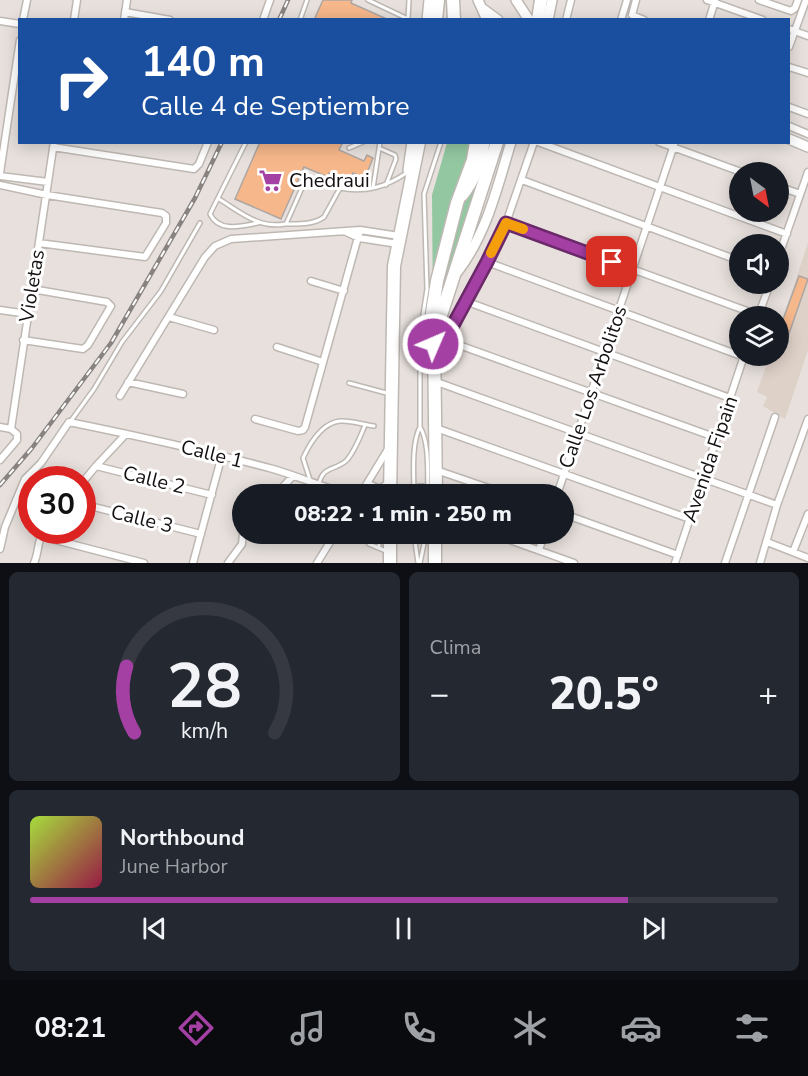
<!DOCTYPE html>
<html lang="es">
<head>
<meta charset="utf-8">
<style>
  body { margin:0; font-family:"Nunito Sans",sans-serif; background:#242831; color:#f1f3f6; height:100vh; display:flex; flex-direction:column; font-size:22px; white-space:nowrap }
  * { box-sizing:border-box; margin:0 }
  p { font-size:20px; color:#9ea1a6 }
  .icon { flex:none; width:33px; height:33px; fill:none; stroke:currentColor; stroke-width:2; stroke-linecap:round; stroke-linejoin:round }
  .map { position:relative; height:563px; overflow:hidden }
  .panel { display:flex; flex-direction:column; gap:9px; padding:9px; background:#0d0f14; flex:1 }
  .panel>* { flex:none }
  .hud { position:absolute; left:18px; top:18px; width:772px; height:126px; border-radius:0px; box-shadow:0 3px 15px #0003; background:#1a4fa0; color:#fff; overflow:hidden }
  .needle { width:39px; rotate:148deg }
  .fabs { position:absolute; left:729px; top:162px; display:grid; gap:12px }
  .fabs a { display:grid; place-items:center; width:60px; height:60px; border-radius:50%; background:#171b24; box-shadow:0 3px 15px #0003; font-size:30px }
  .speed { position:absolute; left:18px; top:466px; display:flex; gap:12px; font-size:30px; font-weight:700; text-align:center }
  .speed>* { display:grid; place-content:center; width:78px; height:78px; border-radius:50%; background:#171b24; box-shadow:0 3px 15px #0003; line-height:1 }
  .speed .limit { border:9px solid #d22; background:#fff; color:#111 }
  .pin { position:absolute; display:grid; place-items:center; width:51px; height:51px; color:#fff; margin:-26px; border-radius:12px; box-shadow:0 3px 9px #0006 }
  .me { position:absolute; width:66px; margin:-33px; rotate:45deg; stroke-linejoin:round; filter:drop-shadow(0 0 4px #0008) }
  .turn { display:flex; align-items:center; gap:21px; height:126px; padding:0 24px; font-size:27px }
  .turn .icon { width:78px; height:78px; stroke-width:2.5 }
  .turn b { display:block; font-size:42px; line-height:51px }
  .big { font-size:45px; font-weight:800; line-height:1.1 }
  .panel .card { flex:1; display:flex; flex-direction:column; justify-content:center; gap:9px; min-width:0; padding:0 21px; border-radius:9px; background:#242831 }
  .panel .dial { align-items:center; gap:0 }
  .dial svg { height:156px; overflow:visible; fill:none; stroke:#363941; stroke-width:7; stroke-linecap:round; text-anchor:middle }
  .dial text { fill:#f1f3f6; stroke:none }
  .song { display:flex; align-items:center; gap:18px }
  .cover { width:72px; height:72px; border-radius:9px; background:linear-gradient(135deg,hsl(80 70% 55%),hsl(340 70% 35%)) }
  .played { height:6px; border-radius:3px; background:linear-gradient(90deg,#a43fa3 80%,#363941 80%) }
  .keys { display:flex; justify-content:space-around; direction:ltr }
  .heat { display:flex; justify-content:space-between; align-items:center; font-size:33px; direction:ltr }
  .panel .tiles { flex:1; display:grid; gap:9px; grid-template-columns:1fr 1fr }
  .card:last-child { grid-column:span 2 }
  .trip { position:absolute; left:232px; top:484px; width:342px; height:60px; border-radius:30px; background:#171b24; box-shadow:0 3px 15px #0003; font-weight:800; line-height:60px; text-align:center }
  .dock { display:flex; height:96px; justify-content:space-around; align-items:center; background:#090b0e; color:#9ea1a6 }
  .dock .icon { width:42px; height:42px }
  .dock .on { color:#a43fa3 }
  .dock b { font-size:27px; color:#f1f3f6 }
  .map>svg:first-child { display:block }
  .built { fill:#ded1c8 }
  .green { fill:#93c7a1 }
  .building { fill:#f6b78a; stroke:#ada6a2; stroke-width:1.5 }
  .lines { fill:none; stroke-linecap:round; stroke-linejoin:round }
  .lane-casing { stroke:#beb8b3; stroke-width:6 }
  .street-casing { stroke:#beb8b3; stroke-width:9 }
  .secondary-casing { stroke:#beb8b3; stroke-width:12 }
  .highway-casing { stroke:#beb8b3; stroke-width:15 }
  .lane { stroke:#fff; stroke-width:3 }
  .street { stroke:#fff; stroke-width:6 }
  .secondary { stroke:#fff; stroke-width:9 }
  .highway { stroke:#fff; stroke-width:12 }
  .rail-casing { stroke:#888380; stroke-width:4.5 }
  .rail { stroke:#fff; stroke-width:2; stroke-dasharray:7; stroke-linecap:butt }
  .route-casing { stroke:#6b296a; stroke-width:15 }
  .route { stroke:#a43fa3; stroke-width:10 }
  .slow { stroke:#f59e0b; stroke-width:10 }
  .labels { text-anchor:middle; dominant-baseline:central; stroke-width:6; stroke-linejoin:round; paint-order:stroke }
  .poi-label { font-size:20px; fill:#141110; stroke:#fff; text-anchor:start }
  .street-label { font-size:20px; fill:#141110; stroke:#fff }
</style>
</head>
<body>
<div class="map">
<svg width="808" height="563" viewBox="0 0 808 563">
  <rect width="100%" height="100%" fill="#e7e0dc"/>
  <path class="built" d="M808,243V350L785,419L763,406L767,397L757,392L770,356H778L779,330Z"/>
  <path class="green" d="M447,143H491L459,245L433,316L432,195Z"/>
  <path class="building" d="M323,0H352L351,3L389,20H314Z
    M260,142H343L339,150L364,161L367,155L373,158L365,178L353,173L349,182L329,173L328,177L304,167L281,219L235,199Z
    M799,276L808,279L785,345L778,343V333Z
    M418,484H424V495H418Z"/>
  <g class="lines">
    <defs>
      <path id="lane" d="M368,0L408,19
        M408,19L409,0
        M300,20L307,0
        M246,142L210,214C219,233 242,226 258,223
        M349,148L363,142
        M379,148L395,155L396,159L386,185
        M340,188L324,217C313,225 298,224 286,224L306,179C318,179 328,186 339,188C366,193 386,187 408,172
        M373,188L380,142
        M219,199C240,212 259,229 285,224
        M349,383L390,394
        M70,422L94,389L122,342L161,291L200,223
        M420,427C430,443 427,476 428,495
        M310,480L303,458C310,443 322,423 340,421C351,420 364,425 374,426
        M368,482L379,487V495
        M319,484C323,465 336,471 347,460C356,449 360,437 365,425
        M368,495L386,483
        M414,495C414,476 411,444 420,427V334L427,289L424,194L441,142
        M361,534L369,544L386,551
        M379,534V547
        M414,534L418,563
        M420,563L426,534"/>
      <path id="street" d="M636,0L632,15L636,0
        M707,0L763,20
        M759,0L791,11L795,8L798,0
        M125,12L170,20
        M632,15L644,20
        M23,20L27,0
        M74,20L77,0
        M124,20L127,0
        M263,20L270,0
        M566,20L571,0
        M621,20L627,0
        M709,20L715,1
        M0,21L20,24
        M789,29L808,36
        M789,47L806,0
        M789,67L808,73
        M789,107L808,114
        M789,126L808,134
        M538,142L787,234
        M659,142L741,172
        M53,147L194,169L199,164L208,142
        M0,173L20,40
        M0,176L48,182
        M522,180L740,261
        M0,185L47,195L162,213L166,216V223L145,257L39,243
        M778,186L800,194
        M506,223L758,315
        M346,232L359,238L398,244
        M778,258L808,172
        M487,262L744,357
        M311,281L344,291
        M465,301L730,398
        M0,310L28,314
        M758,316L770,284
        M169,317L214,330
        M23,340L83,349L88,345L111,306L107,302L32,289
        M445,340L506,223L534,142
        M435,343L445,340L717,438
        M277,347L323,362
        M434,381L777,505
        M128,382L183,394
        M120,396L205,257L215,246L231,239L360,230L399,236
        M255,419L298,431L303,430L305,427L360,230
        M0,427L11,429
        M436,428L690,519
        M11,429L54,142
        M0,460L17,440V434L11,429
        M96,466L212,495
        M436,470L509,495
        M82,483L96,466L126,434
        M275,495L293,476
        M360,495L388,449
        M557,495L675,142
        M82,504L201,534
        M564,514L678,555
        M493,534L574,563
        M40,536L144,563
        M767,542L808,558
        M0,549L5,527L25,479L41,463L69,422C138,436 206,451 273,469C300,477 325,488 352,495
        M539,550L544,534
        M793,552L808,514
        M34,563C39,553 37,540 44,531
        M193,563L222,455
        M228,563L242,544L243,534
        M317,563L335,534
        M675,563L744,356
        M725,563L775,417
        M760,563L777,505L808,419"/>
      <path id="secondary" d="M478,0L487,20
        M516,0L529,20
        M483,9L498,20
        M427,20L429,0
        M548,20L552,0
        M789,139L808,147
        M408,170L412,142
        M463,196C475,181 482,162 485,142
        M458,271C487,233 497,188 511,142"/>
      <path id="highway" d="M453,0L454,20
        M436,20L438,0
        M538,20L541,0
        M433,333L431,319L437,281L457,203L473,160L476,142
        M390,495L394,266L419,142
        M436,495L434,337L497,142
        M390,563V534
        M435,563V534"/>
    </defs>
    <use href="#lane" class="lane-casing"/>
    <use href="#street" class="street-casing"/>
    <use href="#secondary" class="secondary-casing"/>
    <use href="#highway" class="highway-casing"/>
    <use href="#lane" class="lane"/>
    <use href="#street" class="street"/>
    <use href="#secondary" class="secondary"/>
    <use href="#highway" class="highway"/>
    <defs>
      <path id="rail" d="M279,20L288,0
        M0,485L32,448L111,343L195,198L222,142"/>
    </defs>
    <use href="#rail" class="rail-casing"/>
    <use href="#rail" class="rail"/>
  </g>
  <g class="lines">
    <defs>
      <path id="route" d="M433,344L445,340L487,262L506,223L612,262"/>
    </defs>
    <use href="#route" class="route-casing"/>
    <use href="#route" class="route"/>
    <path class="slow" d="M491,253L506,223L523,229"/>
  </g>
  <defs>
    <symbol id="supermarket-bare" viewBox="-9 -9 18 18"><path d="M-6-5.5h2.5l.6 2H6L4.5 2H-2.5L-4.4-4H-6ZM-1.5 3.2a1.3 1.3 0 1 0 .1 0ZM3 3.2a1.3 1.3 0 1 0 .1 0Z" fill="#a43fa3" stroke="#fff" stroke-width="2.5" paint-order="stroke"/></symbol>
  </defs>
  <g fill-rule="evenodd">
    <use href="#supermarket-bare" x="254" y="164" width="33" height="33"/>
  </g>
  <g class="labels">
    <g class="poi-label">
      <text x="289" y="180">Chedraui</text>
    </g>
    <g class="street-label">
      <text transform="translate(32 286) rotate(-81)">Violetas</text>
      <text transform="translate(593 387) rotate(-71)">Calle Los Arbolitos</text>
      <text transform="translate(212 454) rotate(14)">Calle 1</text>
      <text transform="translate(710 459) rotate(-71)">Avenida Fipain</text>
      <text transform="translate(154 480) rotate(14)">Calle 2</text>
      <text transform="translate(142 519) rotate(14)">Calle 3</text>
    </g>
  </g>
</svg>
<div class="fabs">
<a><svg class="needle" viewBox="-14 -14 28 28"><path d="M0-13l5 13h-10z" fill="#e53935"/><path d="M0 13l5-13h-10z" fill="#9ea1a6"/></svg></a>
<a><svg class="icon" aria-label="sound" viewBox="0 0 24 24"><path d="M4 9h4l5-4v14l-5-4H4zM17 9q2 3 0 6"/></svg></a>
<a><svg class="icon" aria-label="layers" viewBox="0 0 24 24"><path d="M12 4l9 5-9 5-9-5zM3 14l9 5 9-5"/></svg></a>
</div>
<div class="speed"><div class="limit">30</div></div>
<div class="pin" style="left:612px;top:262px;background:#d93025"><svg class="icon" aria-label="arrive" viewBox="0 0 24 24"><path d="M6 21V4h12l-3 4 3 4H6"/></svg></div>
<svg class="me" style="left:433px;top:344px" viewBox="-20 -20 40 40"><circle r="17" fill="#a43fa3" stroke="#fff" stroke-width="3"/><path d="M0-11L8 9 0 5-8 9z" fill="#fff"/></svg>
<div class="trip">08:22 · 1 min · 250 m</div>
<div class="hud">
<div class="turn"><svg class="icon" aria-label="right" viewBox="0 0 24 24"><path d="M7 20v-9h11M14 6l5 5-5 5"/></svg><div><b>140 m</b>Calle 4 de Septiembre</div></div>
</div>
</div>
<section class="panel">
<div class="tiles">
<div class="card dial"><svg viewBox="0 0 100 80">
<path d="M14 69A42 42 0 1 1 86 69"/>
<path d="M14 69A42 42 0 0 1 10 35" stroke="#a43fa3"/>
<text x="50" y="56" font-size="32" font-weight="700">28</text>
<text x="50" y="72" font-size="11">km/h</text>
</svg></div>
<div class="card"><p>Clima</p>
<div class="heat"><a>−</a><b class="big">20.5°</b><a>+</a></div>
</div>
<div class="card">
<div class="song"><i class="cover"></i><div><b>Northbound</b><p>June Harbor</p></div></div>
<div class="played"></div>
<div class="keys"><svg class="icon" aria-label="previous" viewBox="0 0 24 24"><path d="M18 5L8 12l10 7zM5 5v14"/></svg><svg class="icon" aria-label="pause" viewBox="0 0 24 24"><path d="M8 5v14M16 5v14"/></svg><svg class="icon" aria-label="next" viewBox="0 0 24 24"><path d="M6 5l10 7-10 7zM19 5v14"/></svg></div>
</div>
</div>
</section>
<nav class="dock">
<b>08:21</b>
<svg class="icon on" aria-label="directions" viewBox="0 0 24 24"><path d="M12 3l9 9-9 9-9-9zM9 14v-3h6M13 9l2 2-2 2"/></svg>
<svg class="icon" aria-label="music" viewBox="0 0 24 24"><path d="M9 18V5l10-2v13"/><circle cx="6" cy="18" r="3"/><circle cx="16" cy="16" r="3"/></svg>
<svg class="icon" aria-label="phone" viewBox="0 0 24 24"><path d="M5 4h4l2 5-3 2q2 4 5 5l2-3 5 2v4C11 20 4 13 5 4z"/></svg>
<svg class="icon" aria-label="climate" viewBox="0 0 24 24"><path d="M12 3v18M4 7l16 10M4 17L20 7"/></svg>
<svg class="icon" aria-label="car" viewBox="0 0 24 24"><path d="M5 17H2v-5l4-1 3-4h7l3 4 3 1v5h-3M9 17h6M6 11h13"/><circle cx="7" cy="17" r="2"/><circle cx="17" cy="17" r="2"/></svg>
<svg class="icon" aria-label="filters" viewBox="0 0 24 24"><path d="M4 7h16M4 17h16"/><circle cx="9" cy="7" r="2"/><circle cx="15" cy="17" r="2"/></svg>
</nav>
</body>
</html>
